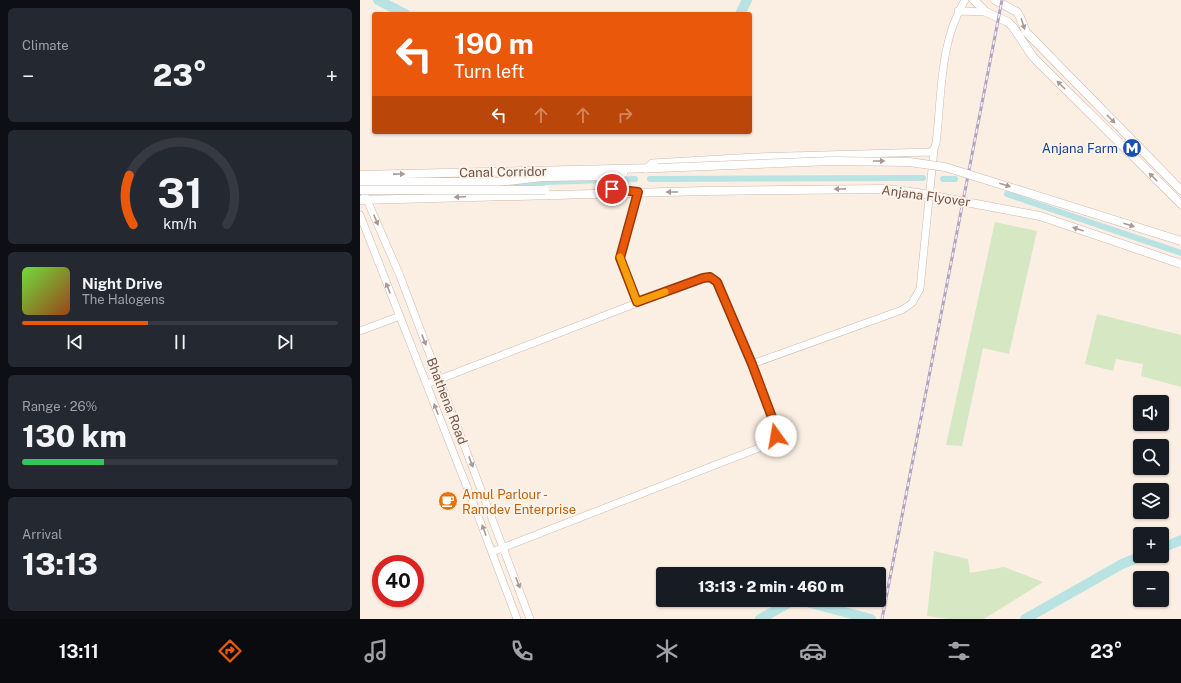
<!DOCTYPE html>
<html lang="en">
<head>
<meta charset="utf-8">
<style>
  body { margin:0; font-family:"Public Sans",sans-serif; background:#242831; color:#f1f3f6; height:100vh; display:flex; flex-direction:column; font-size:15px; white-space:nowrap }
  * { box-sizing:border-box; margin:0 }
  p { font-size:13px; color:#9ea1a6 }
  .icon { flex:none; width:22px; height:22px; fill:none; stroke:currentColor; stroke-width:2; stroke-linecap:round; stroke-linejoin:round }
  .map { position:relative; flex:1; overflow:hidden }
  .panel { display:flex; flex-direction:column; gap:8px; padding:8px; background:#0d0f14; width:360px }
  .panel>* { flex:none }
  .guide { position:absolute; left:12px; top:12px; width:380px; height:122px; border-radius:4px; box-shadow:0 1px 3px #0004; background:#ea580c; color:#fff; overflow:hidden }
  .tools { position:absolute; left:773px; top:395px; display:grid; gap:8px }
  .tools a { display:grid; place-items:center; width:36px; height:36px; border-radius:4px; background:#171b24; box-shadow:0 1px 3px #0004; font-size:20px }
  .speed { position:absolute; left:12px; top:555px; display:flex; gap:8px; font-size:20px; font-weight:700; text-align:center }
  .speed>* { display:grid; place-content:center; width:52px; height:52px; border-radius:50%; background:#171b24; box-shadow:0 1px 3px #0004; line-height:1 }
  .speed .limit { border:6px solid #d22; background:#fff; color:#111 }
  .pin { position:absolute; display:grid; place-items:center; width:34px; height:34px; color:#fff; margin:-17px; border:2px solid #fff; border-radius:50%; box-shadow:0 1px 4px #0007 }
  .me { position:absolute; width:44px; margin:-22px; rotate:347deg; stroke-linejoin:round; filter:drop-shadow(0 0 3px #0008) }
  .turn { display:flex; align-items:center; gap:14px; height:84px; padding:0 16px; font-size:18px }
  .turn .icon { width:52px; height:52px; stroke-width:2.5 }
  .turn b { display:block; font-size:28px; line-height:34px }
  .lanes { display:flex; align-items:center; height:38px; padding:0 16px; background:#0003; justify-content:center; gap:20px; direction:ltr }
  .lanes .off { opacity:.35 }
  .big { font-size:30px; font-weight:800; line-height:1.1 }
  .panel .widget { flex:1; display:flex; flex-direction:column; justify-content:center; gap:6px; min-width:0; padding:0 14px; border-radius:6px; background:#242831 }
  .panel .dial { align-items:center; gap:0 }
  .dial svg { height:104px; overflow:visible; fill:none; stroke:#363941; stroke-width:7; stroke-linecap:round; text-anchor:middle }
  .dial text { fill:#f1f3f6; stroke:none }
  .song { display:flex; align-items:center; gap:12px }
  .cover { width:48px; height:48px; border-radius:6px; background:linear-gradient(135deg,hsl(100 70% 55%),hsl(20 70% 35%)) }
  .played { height:4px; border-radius:2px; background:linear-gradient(90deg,#ea580c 40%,#363941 40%) }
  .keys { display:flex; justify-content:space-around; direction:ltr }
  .heat { display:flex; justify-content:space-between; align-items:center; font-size:22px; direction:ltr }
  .charge { height:6px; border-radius:3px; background:linear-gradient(90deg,#34c759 26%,#363941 0) }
  .trip { position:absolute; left:296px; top:567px; width:230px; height:40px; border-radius:4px; background:#171b24; box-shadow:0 1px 3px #0004; font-weight:800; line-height:40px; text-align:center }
  .tabs { display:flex; height:64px; justify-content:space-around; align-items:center; background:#090b0e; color:#9ea1a6 }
  .tabs .icon { width:28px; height:28px }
  .tabs .current { color:#ea580c }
  .tabs b { font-size:18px; color:#f1f3f6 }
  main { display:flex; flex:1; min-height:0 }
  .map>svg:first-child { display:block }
  .green { fill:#d6e7c3 }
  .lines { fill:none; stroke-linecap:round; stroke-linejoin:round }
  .canal { stroke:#b9e2e3; stroke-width:6 }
  .river { stroke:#b9e2e3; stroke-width:10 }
  .tertiary-casing { stroke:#cdb8ae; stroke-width:8 }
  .secondary-casing { stroke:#d0b7ab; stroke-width:9 }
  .tertiary { stroke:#fff; stroke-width:7 }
  .secondary { stroke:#fff; stroke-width:8 }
  .rail-casing { stroke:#b0a3c3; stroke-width:3 }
  .rail { stroke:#fef3e9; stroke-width:1.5; stroke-dasharray:4.5; stroke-linecap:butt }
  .secondary-bridge-casing { stroke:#d0b7ab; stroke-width:9; stroke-linecap:butt }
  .secondary-bridge { stroke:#fff; stroke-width:8 }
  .oneway { fill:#aa9893 }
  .route-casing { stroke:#983908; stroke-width:10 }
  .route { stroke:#ea580c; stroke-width:7 }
  .slow { stroke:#f59e0b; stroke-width:7 }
  .labels { text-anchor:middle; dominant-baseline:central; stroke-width:4; stroke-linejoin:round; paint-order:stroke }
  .transit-label { font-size:13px; fill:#164399; stroke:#fef3e9; text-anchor:end }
  .street-label { font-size:13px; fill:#71544b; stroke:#fef3e9 }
  .food-label { font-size:13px; fill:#c56008; stroke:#fef3e9; text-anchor:start }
</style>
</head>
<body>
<main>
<section class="panel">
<div class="widget"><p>Climate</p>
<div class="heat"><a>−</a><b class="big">23°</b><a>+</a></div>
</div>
<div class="widget dial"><svg viewBox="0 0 100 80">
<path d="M14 69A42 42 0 1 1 86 69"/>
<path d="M14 69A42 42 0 0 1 11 31" stroke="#ea580c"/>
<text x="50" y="56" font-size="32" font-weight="700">31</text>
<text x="50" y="72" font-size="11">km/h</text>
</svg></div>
<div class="widget">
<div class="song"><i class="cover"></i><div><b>Night Drive</b><p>The Halogens</p></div></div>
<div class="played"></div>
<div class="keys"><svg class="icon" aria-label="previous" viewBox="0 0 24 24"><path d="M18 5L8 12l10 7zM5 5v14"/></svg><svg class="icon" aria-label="pause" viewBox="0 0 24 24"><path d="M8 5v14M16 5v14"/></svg><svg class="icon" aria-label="next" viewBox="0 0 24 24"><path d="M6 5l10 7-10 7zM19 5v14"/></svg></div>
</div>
<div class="widget"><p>Range · 26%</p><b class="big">130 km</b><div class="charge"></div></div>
<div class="widget"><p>Arrival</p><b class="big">13:13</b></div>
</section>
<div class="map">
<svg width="821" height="619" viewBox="0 0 821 619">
  <rect width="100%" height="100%" fill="#fbefe3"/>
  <path class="green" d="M635,222L677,231L649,354L623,348L602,446L586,445Z
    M737,314L821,335V387L781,376L783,364L756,359L753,371L725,364Z
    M574,551L608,559L610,573L644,567L683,582L624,619H589L567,616Z"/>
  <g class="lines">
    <path class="canal" d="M290,179L563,178
      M583,179H595
      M156,183L275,179
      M647,194L821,253"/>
    <path class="river" d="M18,0L45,14
      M380,14L387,0
      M802,548L821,540
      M439,600L511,619
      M400,619L434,600
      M665,619L762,564L782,556"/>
    <defs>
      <path id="tertiary" d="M598,11L626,12
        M286,169L292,163L395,157L570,152L574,149L576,143C582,95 579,43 605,0
        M1,186L40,276L170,619
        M0,215L114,505L157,619
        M0,331L40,316
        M392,364L542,310L552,303L560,289L574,149
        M67,384L277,303L260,258L278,192
        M132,552L409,444L415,439L416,428L392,364L357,281L350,277L343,278L277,303"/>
      <path id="secondary" d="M614,0L626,12L648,22L653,27L673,57L821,204
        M635,0L657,12L660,17L666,32L821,190
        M0,175L298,168
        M0,182H138L183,177L251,176L263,173
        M0,200L345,191"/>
    </defs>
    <use href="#tertiary" class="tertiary-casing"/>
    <use href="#secondary" class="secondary-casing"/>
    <use href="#tertiary" class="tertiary"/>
    <use href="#secondary" class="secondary"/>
    <defs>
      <path id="rail" d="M522,619L642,0"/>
    </defs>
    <use href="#rail" class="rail-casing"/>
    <use href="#rail" class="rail"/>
    <defs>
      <path id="secondary-bridge" d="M298,168L471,161L549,162L585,167L821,241
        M0,190H185
        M345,191L527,189L558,193L680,216L821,264"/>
    </defs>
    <use href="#secondary-bridge" class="secondary-bridge-casing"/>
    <use href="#secondary-bridge" class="secondary-bridge"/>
  </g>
  <defs><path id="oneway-solid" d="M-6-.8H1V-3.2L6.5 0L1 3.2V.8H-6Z"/></defs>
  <g class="oneway">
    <use href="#oneway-solid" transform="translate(663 24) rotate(72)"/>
    <use href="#oneway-solid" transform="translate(701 85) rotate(-135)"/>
    <use href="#oneway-solid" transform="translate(751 119) rotate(45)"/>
    <use href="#oneway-solid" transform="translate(519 161)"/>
    <use href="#oneway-solid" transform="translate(39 174) rotate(-1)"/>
    <use href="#oneway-solid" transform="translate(793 177) rotate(-135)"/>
    <use href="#oneway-solid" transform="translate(645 185) rotate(18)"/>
    <use href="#oneway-solid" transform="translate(480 189) rotate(179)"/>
    <use href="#oneway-solid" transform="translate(312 192) rotate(180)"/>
    <use href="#oneway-solid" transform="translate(100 197) rotate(178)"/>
    <use href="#oneway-solid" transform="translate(16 220) rotate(67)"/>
    <use href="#oneway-solid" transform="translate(769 225) rotate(18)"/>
    <use href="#oneway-solid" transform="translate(718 229) rotate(-161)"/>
    <use href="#oneway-solid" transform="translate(28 288) rotate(-112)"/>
    <use href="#oneway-solid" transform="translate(64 340) rotate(69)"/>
    <use href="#oneway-solid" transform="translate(76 409) rotate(-111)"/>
    <use href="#oneway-solid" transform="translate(111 462) rotate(69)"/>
    <use href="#oneway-solid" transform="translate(124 530) rotate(-111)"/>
    <use href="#oneway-solid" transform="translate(158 583) rotate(69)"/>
  </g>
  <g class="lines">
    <defs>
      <path id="route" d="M252,189L278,192L260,258L277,302L343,278L350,277L357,282L392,364L416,428V436"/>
    </defs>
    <use href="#route" class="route-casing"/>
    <use href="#route" class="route"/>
    <path class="slow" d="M260,257L277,302L305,292"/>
  </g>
  <defs>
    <symbol id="metro-disc" viewBox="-11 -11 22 22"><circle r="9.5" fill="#1a4fb4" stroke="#fef3e9"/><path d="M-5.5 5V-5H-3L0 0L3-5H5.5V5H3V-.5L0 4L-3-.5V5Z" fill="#fff"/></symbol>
    <symbol id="cafe-disc" viewBox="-11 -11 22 22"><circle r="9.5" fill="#e8710a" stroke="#fef3e9"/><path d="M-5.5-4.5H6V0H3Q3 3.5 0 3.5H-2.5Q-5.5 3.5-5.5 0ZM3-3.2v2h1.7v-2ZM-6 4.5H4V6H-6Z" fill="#fff"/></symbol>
  </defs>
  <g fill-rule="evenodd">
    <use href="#metro-disc" x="761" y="137" width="22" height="22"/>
    <use href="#cafe-disc" x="77" y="490" width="22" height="22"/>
  </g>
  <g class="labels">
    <g class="transit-label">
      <text x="758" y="148">Anjana Farm</text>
    </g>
    <g class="street-label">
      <text transform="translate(143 172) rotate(-1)">Canal Corridor</text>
      <text transform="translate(566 196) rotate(8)">Anjana Flyover</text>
      <text transform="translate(87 401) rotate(69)">Bhathena Road</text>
    </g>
    <g class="food-label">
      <text x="102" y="494">Amul Parlour -<tspan x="102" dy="15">Ramdev Enterprise</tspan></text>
    </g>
  </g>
</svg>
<div class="tools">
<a><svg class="icon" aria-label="sound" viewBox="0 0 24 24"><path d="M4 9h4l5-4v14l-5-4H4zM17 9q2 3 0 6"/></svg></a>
<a><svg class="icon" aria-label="search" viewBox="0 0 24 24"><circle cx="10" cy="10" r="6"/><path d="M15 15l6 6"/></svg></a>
<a><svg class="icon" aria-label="layers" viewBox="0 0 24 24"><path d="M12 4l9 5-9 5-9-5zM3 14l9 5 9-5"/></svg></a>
<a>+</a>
<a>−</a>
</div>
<div class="speed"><div class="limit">40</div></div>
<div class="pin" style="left:252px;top:189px;background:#d93025"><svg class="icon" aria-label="arrive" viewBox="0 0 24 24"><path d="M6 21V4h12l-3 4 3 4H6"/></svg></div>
<svg class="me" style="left:416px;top:436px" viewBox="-20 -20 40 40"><circle r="19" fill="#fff"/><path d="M0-13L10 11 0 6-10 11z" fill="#ea580c"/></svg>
<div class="trip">13:13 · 2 min · 460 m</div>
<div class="guide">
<div class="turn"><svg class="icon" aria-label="left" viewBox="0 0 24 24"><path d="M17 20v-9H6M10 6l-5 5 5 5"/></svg><div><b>190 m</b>Turn left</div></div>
<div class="lanes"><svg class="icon" aria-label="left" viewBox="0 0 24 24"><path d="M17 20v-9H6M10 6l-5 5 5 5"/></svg><svg class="icon off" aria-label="ahead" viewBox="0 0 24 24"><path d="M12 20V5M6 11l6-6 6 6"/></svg><svg class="icon off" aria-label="ahead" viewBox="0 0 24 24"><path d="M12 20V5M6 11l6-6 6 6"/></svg><svg class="icon off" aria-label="right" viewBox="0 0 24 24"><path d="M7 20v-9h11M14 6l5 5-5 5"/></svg></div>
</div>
</div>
</main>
<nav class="tabs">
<b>13:11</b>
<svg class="icon current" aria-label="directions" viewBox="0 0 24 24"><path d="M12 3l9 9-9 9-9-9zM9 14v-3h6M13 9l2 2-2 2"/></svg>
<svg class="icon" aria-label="music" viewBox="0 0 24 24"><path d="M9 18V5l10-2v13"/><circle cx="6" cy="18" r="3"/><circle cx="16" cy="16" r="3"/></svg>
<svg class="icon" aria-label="phone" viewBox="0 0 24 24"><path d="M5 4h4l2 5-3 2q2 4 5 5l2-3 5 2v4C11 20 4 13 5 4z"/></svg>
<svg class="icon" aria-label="climate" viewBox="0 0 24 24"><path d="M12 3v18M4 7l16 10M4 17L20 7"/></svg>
<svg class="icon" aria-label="car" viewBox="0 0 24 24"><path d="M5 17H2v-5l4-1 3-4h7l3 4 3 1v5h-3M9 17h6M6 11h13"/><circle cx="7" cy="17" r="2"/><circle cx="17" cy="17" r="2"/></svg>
<svg class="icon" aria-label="filters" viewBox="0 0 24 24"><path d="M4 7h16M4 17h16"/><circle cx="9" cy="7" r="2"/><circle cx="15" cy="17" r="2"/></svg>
<b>23°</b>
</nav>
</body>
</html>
